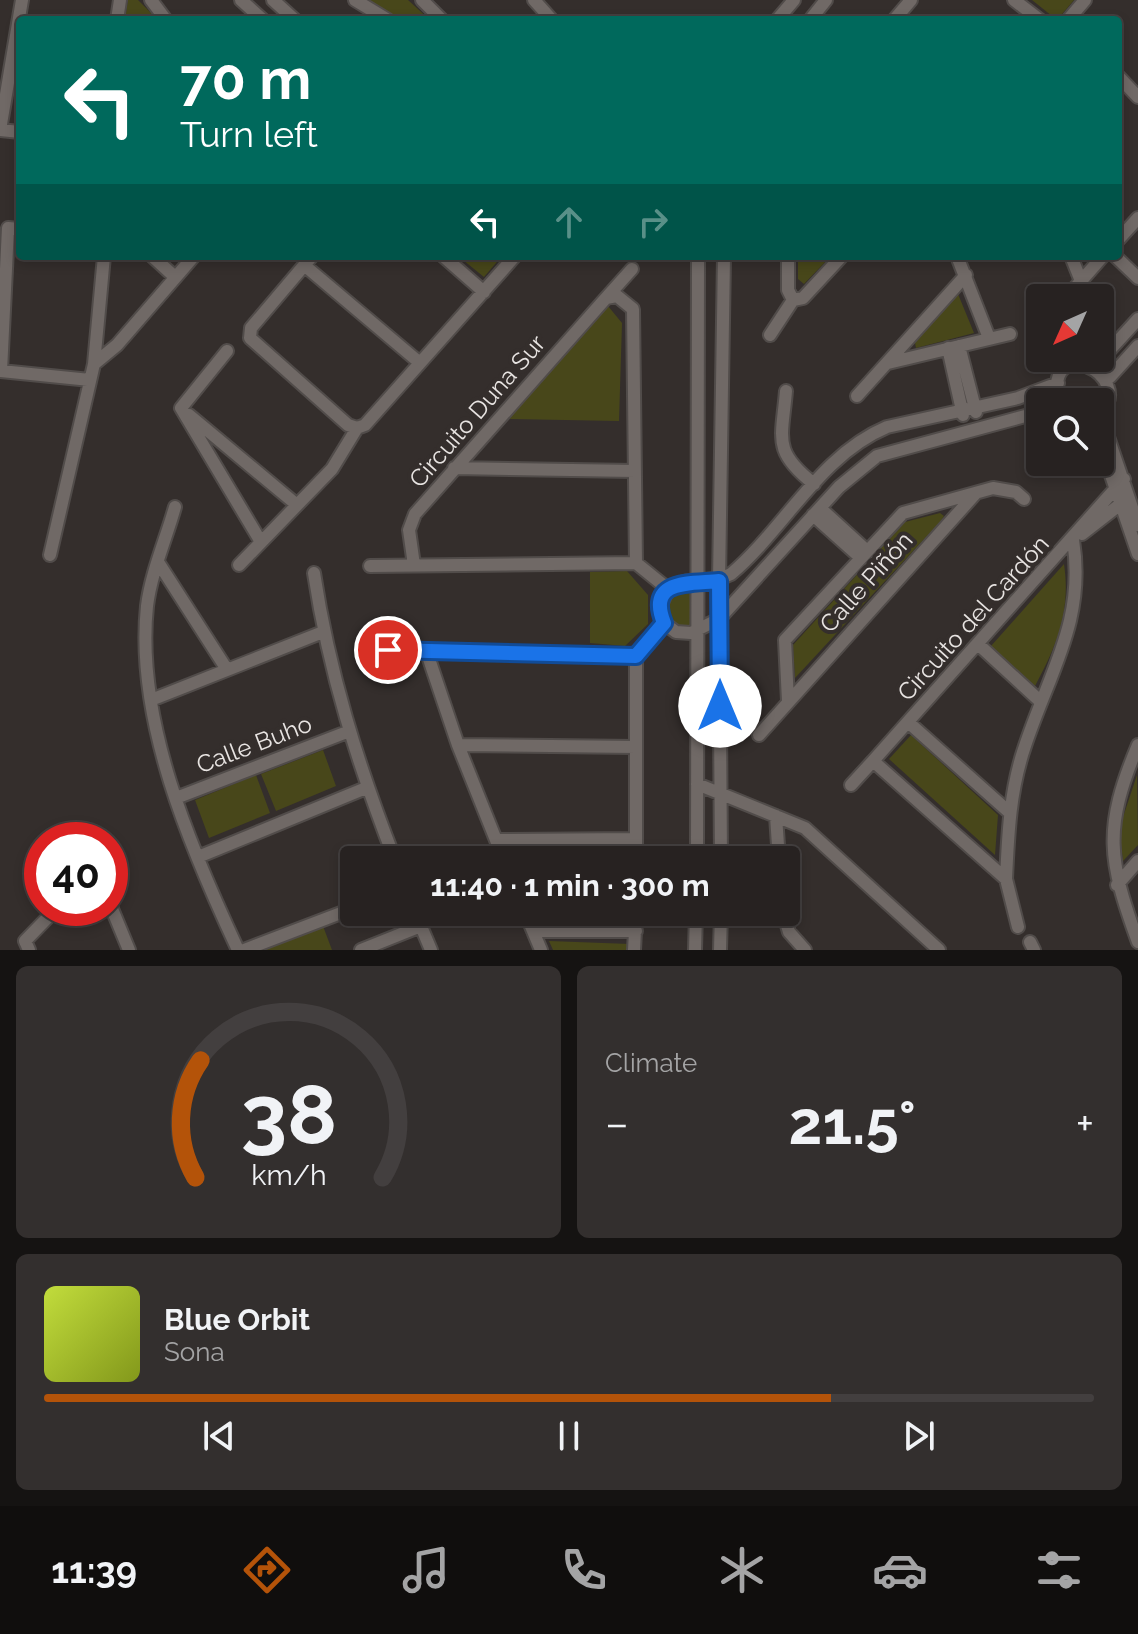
<!DOCTYPE html>
<html lang="en">
<head>
<meta charset="utf-8">
<style>
  body { margin:0; font-family:Raleway,sans-serif; background:#332f2e; color:#f1f3f6; height:100vh; display:flex; flex-direction:column; font-size:30px; white-space:nowrap }
  * { box-sizing:border-box; margin:0 }
  p { font-size:26px; color:#a4a4a5 }
  .icon { flex:none; width:44px; height:44px; fill:none; stroke:currentColor; stroke-width:2; stroke-linecap:round; stroke-linejoin:round }
  .map { position:relative; height:950px; overflow:hidden }
  .drawer { display:flex; flex-direction:column; gap:16px; padding:16px; background:#151312; flex:1 }
  .drawer>* { flex:none }
  .top-card { position:absolute; left:16px; top:16px; width:1106px; height:244px; border-radius:8px; box-shadow:0 4px 12px #0003,0 0 0 2px #433f3f; background:#00695c; color:#fff; overflow:hidden }
  .needle { width:52px; rotate:225deg }
  .fabs { position:absolute; left:1026px; top:284px; display:grid; gap:16px }
  .fabs a { display:grid; place-items:center; width:88px; height:88px; border-radius:8px; background:#272221; box-shadow:0 4px 12px #0003,0 0 0 2px #433f3f; font-size:40px }
  .speed { position:absolute; left:24px; top:822px; display:flex; gap:16px; font-size:40px; font-weight:700; text-align:center }
  .speed>* { display:grid; place-content:center; width:104px; height:104px; border-radius:50%; background:#272221; box-shadow:0 4px 12px #0003,0 0 0 2px #433f3f; line-height:1 }
  .speed .limit { border:12px solid #d22; background:#fff; color:#111 }
  .pin { position:absolute; display:grid; place-items:center; width:68px; height:68px; color:#fff; margin:-34px; border:4px solid #fff; border-radius:50%; box-shadow:0 2px 8px #0007 }
  .me { position:absolute; width:88px; margin:-44px; rotate:0deg; stroke-linejoin:round; filter:drop-shadow(0 0 6px #0008) }
  .turn { display:flex; align-items:center; gap:28px; height:168px; padding:0 32px; font-size:36px }
  .turn .icon { width:104px; height:104px; stroke-width:2.5 }
  .turn b { display:block; font-size:56px; line-height:68px }
  .lanes { display:flex; align-items:center; height:76px; padding:0 32px; background:#0003; justify-content:center; gap:40px; direction:ltr }
  .lanes .off { opacity:.35 }
  .big { font-size:60px; font-weight:700; line-height:1.1 }
  .drawer .widget { flex:1; display:flex; flex-direction:column; justify-content:center; gap:12px; min-width:0; padding:0 28px; border-radius:12px; background:#332f2e }
  .drawer .dial { align-items:center; gap:0 }
  .dial svg { height:208px; overflow:visible; fill:none; stroke:#433f3f; stroke-width:7; stroke-linecap:round; text-anchor:middle }
  .dial text { fill:#f1f3f6; stroke:none }
  .song { display:flex; align-items:center; gap:24px }
  .cover { width:96px; height:96px; border-radius:12px; background:linear-gradient(135deg,hsl(70 70% 55%),hsl(70 70% 35%)) }
  .played { height:8px; border-radius:4px; background:linear-gradient(90deg,#b45309 75%,#433f3f 75%) }
  .keys { display:flex; justify-content:space-around; direction:ltr }
  .heat { display:flex; justify-content:space-between; align-items:center; font-size:44px; direction:ltr }
  .drawer .tiles { flex:1; display:grid; gap:16px; grid-template-columns:1fr 1fr }
  .widget:last-child { grid-column:span 2 }
  .trip { position:absolute; left:340px; top:846px; width:460px; height:80px; border-radius:8px; background:#272221; box-shadow:0 4px 12px #0003,0 0 0 2px #433f3f; font-weight:700; line-height:80px; text-align:center }
  .tab-bar { display:flex; height:128px; justify-content:space-around; align-items:center; background:#100e0d; color:#a4a4a5 }
  .tab-bar .icon { width:56px; height:56px }
  .tab-bar .selected { color:#b45309 }
  .tab-bar b { font-size:36px; color:#f1f3f6 }
  .map>svg:first-child { display:block }
  .green { fill:#48471a }
  .lines { fill:none; stroke-linecap:round; stroke-linejoin:round }
  .minor-casing { stroke:#514c4a; stroke-width:16 }
  .minor { stroke:#706966; stroke-width:12 }
  .route-casing { stroke:#114b97; stroke-width:20 }
  .route { stroke:#1a73e8; stroke-width:14 }
  .labels { text-anchor:middle; dominant-baseline:central; stroke-width:8; stroke-linejoin:round; paint-order:stroke }
  .street-label { font-size:24px; fill:#e8e4e2; stroke:#342e2c }
</style>
</head>
<body>
<div class="map">
<svg width="1138" height="950" viewBox="0 0 1138 950">
  <rect width="100%" height="100%" fill="#342e2c"/>
  <path class="green" d="M128,0H138L158,20H125Z
    M365,0H408L430,20H399Z
    M1032,0H1074L1057,20Z
    M458,256H502L484,277Z
    M798,256H831L804,284L798,279Z
    M958,294L974,333L916,348L915,343Z
    M608,306L622,323L619,421L510,419L511,412Z
    M940,513L944,516L940,522L795,678L793,645L905,522Z
    M1064,564C1071,611 1057,645 1035,686L991,646Z
    M627,571L648,595V624L625,646L590,643V572Z
    M690,587L692,629L681,628L669,616C666,598 674,591 690,587Z
    M911,735L998,815L995,855L889,759Z
    M323,750L336,786L276,811L261,774Z
    M256,775L270,813L209,838L195,800Z
    M1137,775L1138,845L1123,861L1119,829Z
    M323,926L332,950H263Z
    M549,941L630,944L629,950H553Z"/>
  <g class="lines">
    <defs>
      <path id="minor" d="M151,0L166,20
        M241,0L263,20
        M273,0L295,20
        M355,0L388,20
        M422,0L442,20
        M534,0L552,20
        M1014,0L1040,20
        M117,20L120,0
        M777,20L794,0
        M810,20L826,0
        M894,20L911,0
        M1068,20L1085,0
        M1118,76L1138,97
        M0,130L22,0
        M0,130L20,132
        M20,229L8,228L1,371L90,380
        M1118,240L1138,218
        M152,256L175,277
        M312,256L251,328L250,338L348,425L357,428L365,425L515,256
        M443,256L484,292
        M788,256V290L793,300
        M957,256L989,338
        M1071,256L1081,281
        M1115,256L1138,278
        M304,265L420,363
        M606,298L632,269
        M1066,298L1103,256
        M770,335L793,300L803,298L842,256
        M959,346L976,412
        M948,348L963,415
        M227,351L181,408L261,542
        M888,363L1010,334
        M94,364L117,345L194,256
        M1096,365L1138,319
        M1110,377L1138,346
        M786,391C782,439 772,451 814,484
        M857,396L966,275
        M1059,402C1042,332 1138,373 1100,415
        M1106,411L1107,434L1138,525
        M189,415L297,505
        M1100,443L1138,554
        M454,468L635,471
        M175,507C166,539 151,573 147,606C135,720 191,849 238,950
        M820,508L867,551
        M813,515L861,558
        M1082,534L1127,499
        M1073,540C1086,620 1049,673 1025,746C1010,789 1008,834 1006,879L873,761L1124,479
        M50,555L94,364L104,256
        M158,562L226,668
        M239,565L332,469L357,428
        M414,565L409,530L415,514L606,298L617,296L633,309L636,563
        M370,566L636,563L668,589
        M314,573C329,673 358,765 395,860
        M668,589C686,575 711,585 731,574C785,528 820,455 887,427L1018,398L1058,383
        M664,623L676,632L691,633L719,619L839,487L877,456L1040,412
        M664,623L661,605L668,589
        M978,644L1041,702
        M388,650L636,656
        M426,650L458,745L504,860
        M151,700L323,632
        M788,701L785,640L903,513L993,488L1016,492L1024,499
        M908,722L1009,812
        M759,735L976,493
        M458,745L636,747
        M1138,745C1103,828 1108,860 1138,942
        M697,784L805,828L939,950
        M851,785L873,761
        M176,798L347,732
        M776,816L779,860
        M86,838V840
        M496,840L636,839
        M198,857L366,788
        M636,860V656L664,623
        M697,860L698,256
        M721,860L719,581L724,256
        M1006,879L1018,927
        M1117,885L1138,861
        M110,904L129,950
        M415,912L431,950
        M525,912L541,950
        M783,912L789,932L805,950
        M533,931H636
        M1030,942L1034,950
        M29,950L25,941L57,908
        M244,950L354,908
        M361,950L421,926
        M634,950L636,912
        M695,950L696,912
        M720,950L721,912"/>
    </defs>
    <use href="#minor" class="minor-casing"/>
    <use href="#minor" class="minor"/>
  </g>
  <g class="lines">
    <defs>
      <path id="route" d="M388,650L636,656L664,623C646,578 692,584 719,581L720,706"/>
    </defs>
    <use href="#route" class="route-casing"/>
    <use href="#route" class="route"/>
  </g>
  <g class="labels">
    <g class="street-label">
      <text transform="translate(477 411) rotate(-49)">Circuito Duna Sur</text>
      <text transform="translate(866 582) rotate(-48)">Calle Piñón</text>
      <text transform="translate(973 618) rotate(-48)">Circuito del Cardón</text>
      <text transform="translate(254 744) rotate(-21)">Calle Buho</text>
    </g>
  </g>
</svg>
<div class="fabs">
<a><svg class="needle" viewBox="-14 -14 28 28"><path d="M0-13l5 13h-10z" fill="#e53935"/><path d="M0 13l5-13h-10z" fill="#a4a4a5"/></svg></a>
<a><svg class="icon" aria-label="search" viewBox="0 0 24 24"><circle cx="10" cy="10" r="6"/><path d="M15 15l6 6"/></svg></a>
</div>
<div class="speed"><div class="limit">40</div></div>
<div class="pin" style="left:388px;top:650px;background:#d93025"><svg class="icon" aria-label="arrive" viewBox="0 0 24 24"><path d="M6 21V4h12l-3 4 3 4H6"/></svg></div>
<svg class="me" style="left:720px;top:706px" viewBox="-20 -20 40 40"><circle r="19" fill="#fff"/><path d="M0-13L10 11 0 6-10 11z" fill="#1a73e8"/></svg>
<div class="trip">11:40 · 1 min · 300 m</div>
<div class="top-card">
<div class="turn"><svg class="icon" aria-label="left" viewBox="0 0 24 24"><path d="M17 20v-9H6M10 6l-5 5 5 5"/></svg><div><b>70 m</b>Turn left</div></div>
<div class="lanes"><svg class="icon" aria-label="left" viewBox="0 0 24 24"><path d="M17 20v-9H6M10 6l-5 5 5 5"/></svg><svg class="icon off" aria-label="ahead" viewBox="0 0 24 24"><path d="M12 20V5M6 11l6-6 6 6"/></svg><svg class="icon off" aria-label="right" viewBox="0 0 24 24"><path d="M7 20v-9h11M14 6l5 5-5 5"/></svg></div>
</div>
</div>
<section class="drawer">
<div class="tiles">
<div class="widget dial"><svg viewBox="0 0 100 80">
<path d="M14 69A42 42 0 1 1 86 69"/>
<path d="M14 69A42 42 0 0 1 16 24" stroke="#b45309"/>
<text x="50" y="56" font-size="32" font-weight="700">38</text>
<text x="50" y="72" font-size="11">km/h</text>
</svg></div>
<div class="widget"><p>Climate</p>
<div class="heat"><a>−</a><b class="big">21.5°</b><a>+</a></div>
</div>
<div class="widget">
<div class="song"><i class="cover"></i><div><b>Blue Orbit</b><p>Sona</p></div></div>
<div class="played"></div>
<div class="keys"><svg class="icon" aria-label="previous" viewBox="0 0 24 24"><path d="M18 5L8 12l10 7zM5 5v14"/></svg><svg class="icon" aria-label="pause" viewBox="0 0 24 24"><path d="M8 5v14M16 5v14"/></svg><svg class="icon" aria-label="next" viewBox="0 0 24 24"><path d="M6 5l10 7-10 7zM19 5v14"/></svg></div>
</div>
</div>
</section>
<nav class="tab-bar">
<b>11:39</b>
<svg class="icon selected" aria-label="directions" viewBox="0 0 24 24"><path d="M12 3l9 9-9 9-9-9zM9 14v-3h6M13 9l2 2-2 2"/></svg>
<svg class="icon" aria-label="music" viewBox="0 0 24 24"><path d="M9 18V5l10-2v13"/><circle cx="6" cy="18" r="3"/><circle cx="16" cy="16" r="3"/></svg>
<svg class="icon" aria-label="phone" viewBox="0 0 24 24"><path d="M5 4h4l2 5-3 2q2 4 5 5l2-3 5 2v4C11 20 4 13 5 4z"/></svg>
<svg class="icon" aria-label="climate" viewBox="0 0 24 24"><path d="M12 3v18M4 7l16 10M4 17L20 7"/></svg>
<svg class="icon" aria-label="car" viewBox="0 0 24 24"><path d="M5 17H2v-5l4-1 3-4h7l3 4 3 1v5h-3M9 17h6M6 11h13"/><circle cx="7" cy="17" r="2"/><circle cx="17" cy="17" r="2"/></svg>
<svg class="icon" aria-label="filters" viewBox="0 0 24 24"><path d="M4 7h16M4 17h16"/><circle cx="9" cy="7" r="2"/><circle cx="15" cy="17" r="2"/></svg>
</nav>
</body>
</html>
